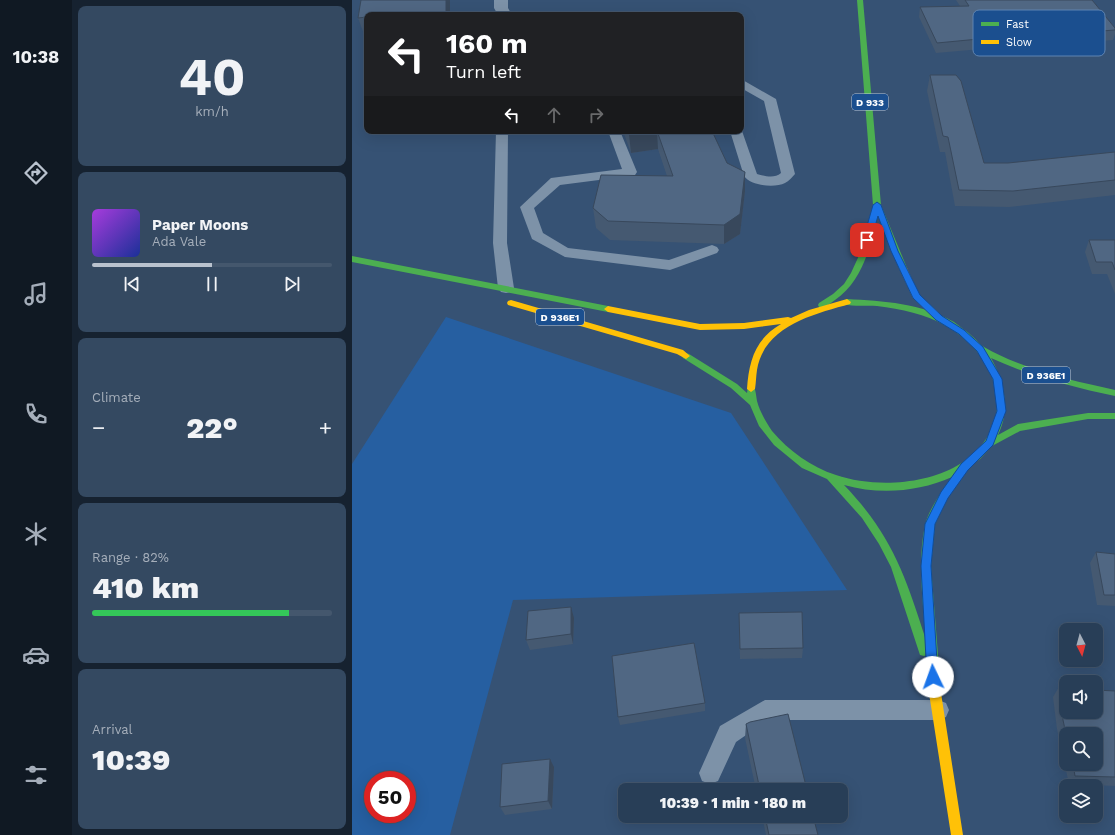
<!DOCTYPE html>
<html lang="en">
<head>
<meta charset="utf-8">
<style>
  body { margin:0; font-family:"Work Sans",sans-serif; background:#344961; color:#f1f3f6; height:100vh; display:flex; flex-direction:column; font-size:15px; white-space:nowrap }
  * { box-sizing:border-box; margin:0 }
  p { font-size:13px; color:#a5aeba }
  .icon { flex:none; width:22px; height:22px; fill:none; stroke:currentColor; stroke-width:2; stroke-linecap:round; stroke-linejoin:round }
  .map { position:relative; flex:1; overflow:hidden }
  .panel { display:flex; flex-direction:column; gap:6px; padding:6px; background:#162230; width:280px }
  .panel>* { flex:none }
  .banner { position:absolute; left:12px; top:12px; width:380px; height:122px; border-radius:8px; box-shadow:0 4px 16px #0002,0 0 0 1px #44576d; background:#202124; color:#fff; overflow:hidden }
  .needle { width:26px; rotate:174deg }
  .buttons { position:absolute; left:707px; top:623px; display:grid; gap:8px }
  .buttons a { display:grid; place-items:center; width:44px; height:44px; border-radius:8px; background:#283e57; box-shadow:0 4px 16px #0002,0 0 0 1px #44576d; font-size:20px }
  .speed { position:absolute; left:12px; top:771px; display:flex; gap:8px; font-size:20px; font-weight:700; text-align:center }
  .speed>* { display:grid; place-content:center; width:52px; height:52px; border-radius:50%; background:#283e57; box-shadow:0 4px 16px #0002,0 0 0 1px #44576d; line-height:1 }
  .speed .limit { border:6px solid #d22; background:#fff; color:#111 }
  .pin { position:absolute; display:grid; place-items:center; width:34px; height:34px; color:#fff; margin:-17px; border-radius:8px; box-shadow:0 2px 6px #0006 }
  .me { position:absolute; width:44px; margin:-22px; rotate:357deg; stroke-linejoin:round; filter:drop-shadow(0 0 3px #0008) }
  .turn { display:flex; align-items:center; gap:14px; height:84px; padding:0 16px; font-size:18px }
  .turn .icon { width:52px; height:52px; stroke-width:2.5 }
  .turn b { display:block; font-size:28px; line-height:34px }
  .lanes { display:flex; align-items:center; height:38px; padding:0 16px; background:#0003; justify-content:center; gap:20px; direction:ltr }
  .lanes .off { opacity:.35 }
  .big { font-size:30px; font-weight:800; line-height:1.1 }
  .panel .widget { flex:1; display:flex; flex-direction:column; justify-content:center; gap:6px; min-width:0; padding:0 14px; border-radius:8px; background:#344961 }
  .panel .dial { align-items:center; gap:0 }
  .dial b { font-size:52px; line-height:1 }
  .song { display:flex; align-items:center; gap:12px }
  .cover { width:48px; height:48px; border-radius:6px; background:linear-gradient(135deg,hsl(280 70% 55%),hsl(230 70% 35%)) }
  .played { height:4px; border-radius:2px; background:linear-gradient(90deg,#b9c2ce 50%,#44576d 50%) }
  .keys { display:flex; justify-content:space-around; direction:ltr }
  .heat { display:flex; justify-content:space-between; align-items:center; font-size:22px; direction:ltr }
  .charge { height:6px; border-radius:3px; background:linear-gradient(90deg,#34c759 82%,#44576d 0) }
  .trip { position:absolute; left:266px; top:783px; width:230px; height:40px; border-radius:8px; background:#283e57; box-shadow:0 4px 16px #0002,0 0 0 1px #44576d; font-weight:800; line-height:40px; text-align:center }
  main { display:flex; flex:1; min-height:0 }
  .dock { display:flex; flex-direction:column; width:72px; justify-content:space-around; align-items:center; background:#101923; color:#a5aeba }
  .dock .icon { width:28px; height:28px }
  .dock .on { color:#b9c2ce }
  .dock b { font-size:18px; color:#f1f3f6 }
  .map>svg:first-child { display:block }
  .green { fill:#265fa1; fill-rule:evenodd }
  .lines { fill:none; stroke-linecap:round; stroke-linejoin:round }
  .lane { fill:#7d92a8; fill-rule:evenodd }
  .street { fill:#7d92a8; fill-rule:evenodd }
  .fast { fill:#4caf50; fill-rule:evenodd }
  .slow { fill:#ffc107; fill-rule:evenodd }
  .wall { fill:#455971; fill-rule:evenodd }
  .shaded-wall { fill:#38485c }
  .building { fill:#506783; stroke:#38485c }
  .route { fill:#1a73e8; stroke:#114b97 }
  .labels { text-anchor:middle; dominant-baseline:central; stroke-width:4; stroke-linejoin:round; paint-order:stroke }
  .shield { fill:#1b4f8f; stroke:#bbcadd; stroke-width:1 }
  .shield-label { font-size:10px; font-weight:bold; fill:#fff }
  .key { fill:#1b4f8f; stroke:#5f84b1; stroke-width:1 }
  .key-label { font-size:11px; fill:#fff }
</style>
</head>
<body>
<main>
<nav class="dock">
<b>10:38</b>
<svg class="icon on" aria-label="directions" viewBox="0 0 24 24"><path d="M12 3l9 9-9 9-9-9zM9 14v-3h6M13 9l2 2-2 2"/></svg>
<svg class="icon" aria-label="music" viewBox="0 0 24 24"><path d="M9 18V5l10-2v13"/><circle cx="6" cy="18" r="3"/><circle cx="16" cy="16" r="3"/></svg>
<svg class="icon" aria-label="phone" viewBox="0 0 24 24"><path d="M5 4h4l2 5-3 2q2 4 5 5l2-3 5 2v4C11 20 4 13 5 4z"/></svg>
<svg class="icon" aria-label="climate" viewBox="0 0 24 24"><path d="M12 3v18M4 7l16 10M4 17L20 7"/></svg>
<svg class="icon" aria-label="car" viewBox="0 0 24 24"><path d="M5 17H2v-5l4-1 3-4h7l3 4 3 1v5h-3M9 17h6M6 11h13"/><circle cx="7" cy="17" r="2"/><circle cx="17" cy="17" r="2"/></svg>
<svg class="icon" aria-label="filters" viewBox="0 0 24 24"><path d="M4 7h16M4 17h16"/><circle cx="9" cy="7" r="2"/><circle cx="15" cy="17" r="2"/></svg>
</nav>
<section class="panel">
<div class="widget dial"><b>40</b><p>km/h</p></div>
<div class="widget">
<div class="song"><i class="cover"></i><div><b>Paper Moons</b><p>Ada Vale</p></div></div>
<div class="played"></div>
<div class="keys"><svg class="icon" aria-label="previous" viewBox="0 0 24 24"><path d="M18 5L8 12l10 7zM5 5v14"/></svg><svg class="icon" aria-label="pause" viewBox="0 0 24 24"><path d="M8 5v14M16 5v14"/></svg><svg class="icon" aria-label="next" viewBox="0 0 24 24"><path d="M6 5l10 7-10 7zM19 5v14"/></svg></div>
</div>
<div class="widget"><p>Climate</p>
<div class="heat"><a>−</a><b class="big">22°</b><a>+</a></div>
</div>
<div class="widget"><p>Range · 82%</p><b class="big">410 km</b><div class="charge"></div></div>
<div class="widget"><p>Arrival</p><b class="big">10:39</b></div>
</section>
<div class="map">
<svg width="763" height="835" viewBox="0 0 763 835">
  <rect width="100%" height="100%" fill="#365274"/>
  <path class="green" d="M94,317L379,413L495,590L161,600L98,835H0V464ZM21,780H55V814H21Z"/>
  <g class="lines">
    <path class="lane" d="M389,79L424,99L443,174C440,177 437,181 433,183C423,188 399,186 392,176L378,131H389V129L390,131L405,174C413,176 422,179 429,173L412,101L389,88Z
      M144,131H156L155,243L162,288L159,292L154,293L149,292L146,288L141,243Z
      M256,131H268L285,172L283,175L278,176L208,185L182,208L191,233L216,248L317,260L360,245L365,247L367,250L365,253L318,270L213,257L180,239L168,207L199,178L270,169Z
      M413,700H586L594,703L597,710L594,717L586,720H416L384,742L366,781L358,784L350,781L347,773L368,726Z"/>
    <path class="street" d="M142,0H156V8L160,15H146L142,8Z"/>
    <path class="fast" d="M505,0H511L529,205L555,268L551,271L547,268L526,216C518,246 511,281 483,300C479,303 475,306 470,308L467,307L466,305L467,303L481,294L492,284L499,273L510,249L521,205Z
      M0,256L256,306L260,309L256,312L0,262Z
      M495,299C531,301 570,303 602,322C608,327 615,331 621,337C625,340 628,345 632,347C670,369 721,381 763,390V396C720,387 678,376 639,358C652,381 659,409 646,435L666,424L736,413H763V419H736L668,431L640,446L628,459L616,468L596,497L583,524L579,566L589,693L587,697L583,698L579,697L577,693L575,655L572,656L568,655L539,567L527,544L510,518L475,479L450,468L422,445L407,426L398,405L379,388L331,358L330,356L334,353L337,354L385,384L395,393L396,387H402C404,391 404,396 405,401C408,412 414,422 420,431C437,451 459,467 484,475C540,494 635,480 645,409C646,403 644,395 643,388C638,361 617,339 594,326C574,314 549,309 525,306C515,305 502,307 492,304L491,302ZM600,477C591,489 576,511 573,525C565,563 571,602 574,640C553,575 540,535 492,485C528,495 566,492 600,477Z"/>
    <path class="slow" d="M551,265L555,268L567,295L586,312L587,314L586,316H580L561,298L547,268Z
      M495,299L499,302L498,304C462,314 412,326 405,370C404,376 404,383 403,389L399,392L395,389C397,361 403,339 429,324L392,329L348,330L256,312L252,309L256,306L348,324L392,323L436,317L439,318L457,310Z
      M159,300L331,350L338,356L334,359L325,354L156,305L155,303L156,301Z
      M583,688L587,689L589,693L611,835H599L577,693L579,689Z"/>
  </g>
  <path class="wall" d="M9,0H98V15H15V34H12L6,18Z
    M604,0H740L763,28V34L761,40L679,46L676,45L584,53L567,17L568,7L608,6Z
    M578,75L632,163H656L763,152V195L657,207L603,206L593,152H588L575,91Z
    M271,131H360L375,163L393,191L388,234L372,244L258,240L244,228L241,208L315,176L306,149L279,153Z
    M737,240H763V294L755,274H740L733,252Z
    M744,552L763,554V606L745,605L738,563Z
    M222,618L221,644L178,650L174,640Z
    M387,623L451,648L450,658L388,659Z
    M707,687L763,691V786L717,784L705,729L701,697ZM714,734L744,764H714Z
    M353,703V711L268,725L266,717Z
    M394,724L455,790H404L393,738Z
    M202,767L200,809L153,815L148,807Z
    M410,816H461L466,835H414Z"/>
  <path class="shaded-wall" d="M94,0H98V15H94Z
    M297,131H305L306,149L279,153L277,134Z
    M393,172V191L388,234L372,244V225Z
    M219,607L222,618L221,644L219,634Z
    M198,759L202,767L200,809L196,801Z"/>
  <path class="building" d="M9,0H94V12L46,15H15V17L6,18Z
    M613,0H740L763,28V30L681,36L679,34L585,43L568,7L617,6Z
    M578,75H604L609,81L632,163H656L763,152V180L661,191L607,190L596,137L591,136Z
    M276,131H297L277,134Z
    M305,131H360L375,163L393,172L388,214L372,225L256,221L241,208L249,175L321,176Z
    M737,240H763V270L760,262H744Z
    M744,552L763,554V595H752Z
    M219,607V634L174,640L176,611Z
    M450,612L451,648L388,649L387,613Z
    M342,643L353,703L266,717L260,656Z
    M707,687L714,688V712H744V690L763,691V777L723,776L721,764H744V734H714L711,720Z
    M436,714L455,790H408L394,724L398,722Z
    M198,759L196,801L148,807L150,764Z
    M413,816H461L466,835H417Z"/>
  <path class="route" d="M525,202L529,205L546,251L568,295L590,316L612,330L631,347L650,379L654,411L641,445L616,470L596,498L583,524L579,566L586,677L585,680L581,682L577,680L575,677L569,566L573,524L589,492L609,464L634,441L645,411L641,379L625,351L607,334L584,320L561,298L539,251L526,216L519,240L512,242L511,240L521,205Z"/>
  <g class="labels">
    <g class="shield">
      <rect x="500" y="94" width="36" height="16" rx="3"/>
      <rect x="184" y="309" width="48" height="16" rx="3"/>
      <rect x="670" y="367" width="48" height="16" rx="3"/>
    </g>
    <g class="shield-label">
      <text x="518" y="102">D 933</text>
      <text x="208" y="317">D 936E1</text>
      <text x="694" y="375">D 936E1</text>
    </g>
  </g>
  <rect x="621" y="10" width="132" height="46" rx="6" class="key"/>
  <rect x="629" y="22" width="18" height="4" fill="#4caf50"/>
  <rect x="629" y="40" width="18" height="4" fill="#ffc107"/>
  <g class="key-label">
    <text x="654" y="28">Fast</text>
    <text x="654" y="46">Slow</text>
  </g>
</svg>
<div class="buttons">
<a><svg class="needle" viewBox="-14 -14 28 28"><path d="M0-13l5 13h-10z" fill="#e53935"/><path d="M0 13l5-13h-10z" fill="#a5aeba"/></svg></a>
<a><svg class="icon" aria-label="sound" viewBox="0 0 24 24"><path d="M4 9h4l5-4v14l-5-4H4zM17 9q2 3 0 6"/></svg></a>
<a><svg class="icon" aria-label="search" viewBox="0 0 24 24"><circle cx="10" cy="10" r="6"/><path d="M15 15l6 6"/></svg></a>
<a><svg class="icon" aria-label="layers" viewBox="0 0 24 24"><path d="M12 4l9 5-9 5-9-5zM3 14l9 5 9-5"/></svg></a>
</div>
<div class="speed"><div class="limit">50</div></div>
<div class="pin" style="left:515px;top:240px;background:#d93025"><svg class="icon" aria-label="arrive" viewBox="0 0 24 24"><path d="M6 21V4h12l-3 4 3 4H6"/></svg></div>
<svg class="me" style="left:581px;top:677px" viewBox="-20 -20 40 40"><circle r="19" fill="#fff"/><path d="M0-13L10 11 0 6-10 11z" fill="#1a73e8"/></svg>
<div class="trip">10:39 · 1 min · 180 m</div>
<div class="banner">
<div class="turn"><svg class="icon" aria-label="left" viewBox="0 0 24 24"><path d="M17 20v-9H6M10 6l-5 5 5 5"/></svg><div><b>160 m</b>Turn left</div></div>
<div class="lanes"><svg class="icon" aria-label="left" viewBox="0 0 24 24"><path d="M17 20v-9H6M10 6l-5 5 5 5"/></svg><svg class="icon off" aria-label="ahead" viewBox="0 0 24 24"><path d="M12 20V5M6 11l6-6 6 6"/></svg><svg class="icon off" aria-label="right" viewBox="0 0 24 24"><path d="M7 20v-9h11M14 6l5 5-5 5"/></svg></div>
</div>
</div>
</main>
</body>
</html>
